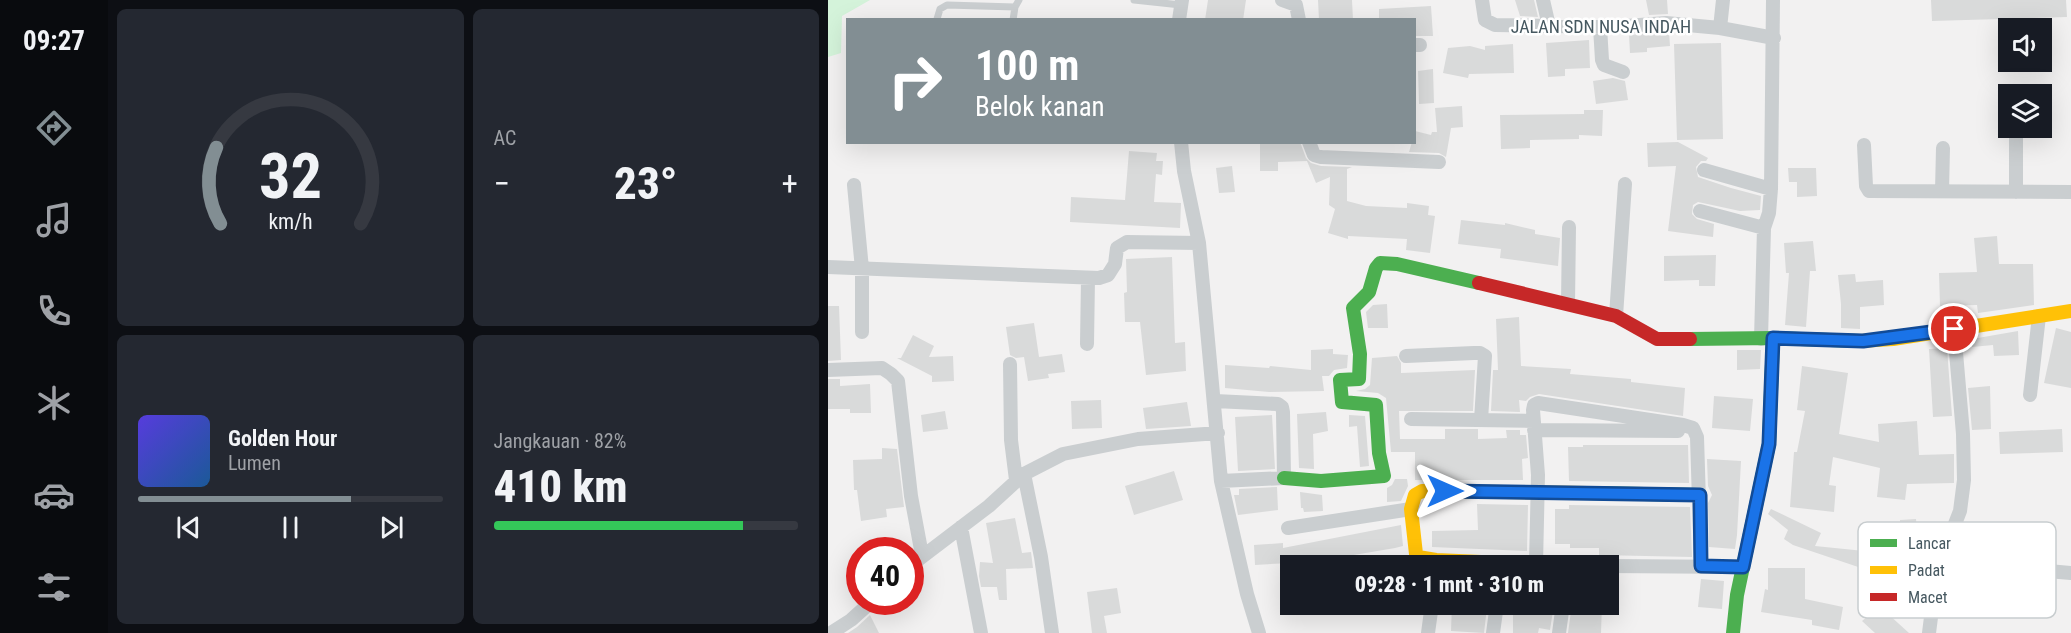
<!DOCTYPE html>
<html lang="id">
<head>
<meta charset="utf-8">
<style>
  body { margin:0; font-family:"Roboto Condensed",sans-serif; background:#242831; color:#f1f3f6; height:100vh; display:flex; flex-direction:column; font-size:22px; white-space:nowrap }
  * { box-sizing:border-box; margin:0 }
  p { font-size:20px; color:#9ea1a6 }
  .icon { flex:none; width:33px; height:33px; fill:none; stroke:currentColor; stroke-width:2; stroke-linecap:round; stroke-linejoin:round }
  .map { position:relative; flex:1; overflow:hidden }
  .side { display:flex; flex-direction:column; gap:9px; padding:9px; background:#0d0f14; width:720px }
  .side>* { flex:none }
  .guide { position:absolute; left:18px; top:18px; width:570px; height:126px; border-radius:0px; box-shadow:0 6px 24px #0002; background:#828e93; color:#fff; overflow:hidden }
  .buttons { position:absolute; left:1170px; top:18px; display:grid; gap:12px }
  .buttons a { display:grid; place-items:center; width:54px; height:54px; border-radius:0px; background:#171b24; box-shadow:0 6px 24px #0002; font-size:30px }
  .speed { position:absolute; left:18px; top:537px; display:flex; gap:12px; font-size:30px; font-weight:700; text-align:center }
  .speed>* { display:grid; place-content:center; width:78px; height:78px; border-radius:50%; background:#171b24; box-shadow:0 6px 24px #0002; line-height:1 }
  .speed .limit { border:9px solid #d22; background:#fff; color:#111 }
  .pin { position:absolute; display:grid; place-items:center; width:51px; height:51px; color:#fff; margin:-26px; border:3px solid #fff; border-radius:50%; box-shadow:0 2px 6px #0007 }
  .me { position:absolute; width:66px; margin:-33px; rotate:90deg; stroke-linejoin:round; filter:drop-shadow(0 0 4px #0008) }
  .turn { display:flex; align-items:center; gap:21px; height:126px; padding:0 30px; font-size:27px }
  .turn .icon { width:78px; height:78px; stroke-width:2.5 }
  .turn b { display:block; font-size:42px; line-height:51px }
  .big { font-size:45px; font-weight:800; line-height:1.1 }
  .side .widget { flex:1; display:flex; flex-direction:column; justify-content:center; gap:9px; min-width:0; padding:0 21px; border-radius:9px; background:#242831 }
  .side .dial { align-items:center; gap:0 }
  .dial svg { height:156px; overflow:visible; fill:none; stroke:#363941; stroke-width:7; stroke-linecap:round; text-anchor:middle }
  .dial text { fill:#f1f3f6; stroke:none }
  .song { display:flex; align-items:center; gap:18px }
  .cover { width:72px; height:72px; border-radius:9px; background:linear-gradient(135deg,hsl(250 70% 55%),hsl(210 70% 35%)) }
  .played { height:6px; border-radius:3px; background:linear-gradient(90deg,#828e93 70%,#363941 70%) }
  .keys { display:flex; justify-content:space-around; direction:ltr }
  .heat { display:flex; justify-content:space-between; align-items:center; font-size:33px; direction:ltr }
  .charge { height:9px; border-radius:4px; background:linear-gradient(90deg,#34c759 82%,#363941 0) }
  .side .tiles { flex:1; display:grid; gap:9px; grid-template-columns:repeat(2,1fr) }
  .trip { position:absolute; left:452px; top:555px; width:339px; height:60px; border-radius:0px; background:#171b24; box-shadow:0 6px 24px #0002; font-weight:800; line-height:60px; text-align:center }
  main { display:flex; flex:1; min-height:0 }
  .dock { display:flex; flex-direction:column; width:108px; justify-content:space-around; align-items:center; background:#090b0e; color:#9ea1a6 }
  .dock .icon { width:42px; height:42px }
  .dock .selected { color:#828e93 }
  .dock b { font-size:27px; color:#f1f3f6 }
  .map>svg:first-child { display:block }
  .green { fill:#d4f3da }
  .building { fill:#d9dada }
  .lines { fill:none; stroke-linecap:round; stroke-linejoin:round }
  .lane { stroke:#caced0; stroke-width:7 }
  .street { stroke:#caced0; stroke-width:14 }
  .fast { stroke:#4caf50; stroke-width:14 }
  .slow { stroke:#ffc107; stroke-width:14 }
  .jam { stroke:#c62828; stroke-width:14 }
  .route-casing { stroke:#114b97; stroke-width:15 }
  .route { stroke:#1a73e8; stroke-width:10 }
  .labels { text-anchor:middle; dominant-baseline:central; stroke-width:5; stroke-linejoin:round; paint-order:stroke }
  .street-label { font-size:18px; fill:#465860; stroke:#fff }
  .key { fill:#fff; stroke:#c8cdcf; stroke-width:1.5 }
  .key-label { font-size:16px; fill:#465860 }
</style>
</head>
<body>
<main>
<nav class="dock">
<b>09:27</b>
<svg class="icon selected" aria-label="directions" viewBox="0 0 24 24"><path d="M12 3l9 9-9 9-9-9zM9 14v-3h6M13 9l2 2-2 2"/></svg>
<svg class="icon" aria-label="music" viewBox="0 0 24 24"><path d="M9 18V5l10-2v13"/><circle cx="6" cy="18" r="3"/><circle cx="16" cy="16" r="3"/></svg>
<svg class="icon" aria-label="phone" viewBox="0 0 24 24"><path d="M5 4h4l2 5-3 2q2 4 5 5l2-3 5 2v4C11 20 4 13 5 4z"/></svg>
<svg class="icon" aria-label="climate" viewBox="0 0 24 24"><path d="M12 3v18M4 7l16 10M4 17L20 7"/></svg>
<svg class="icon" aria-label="car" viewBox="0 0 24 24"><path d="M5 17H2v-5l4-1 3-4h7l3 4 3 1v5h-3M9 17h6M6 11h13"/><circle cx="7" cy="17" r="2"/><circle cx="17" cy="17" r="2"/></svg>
<svg class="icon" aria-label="filters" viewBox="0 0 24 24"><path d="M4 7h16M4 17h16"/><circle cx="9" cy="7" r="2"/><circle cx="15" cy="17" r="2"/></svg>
</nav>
<section class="side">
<div class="tiles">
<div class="widget dial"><svg viewBox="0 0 100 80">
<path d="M14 69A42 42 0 1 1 86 69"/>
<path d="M14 69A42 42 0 0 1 12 30" stroke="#828e93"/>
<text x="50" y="56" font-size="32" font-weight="700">32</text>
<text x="50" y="72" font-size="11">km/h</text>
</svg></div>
<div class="widget"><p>AC</p>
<div class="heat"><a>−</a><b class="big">23°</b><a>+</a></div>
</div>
<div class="widget">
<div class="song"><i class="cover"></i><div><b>Golden Hour</b><p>Lumen</p></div></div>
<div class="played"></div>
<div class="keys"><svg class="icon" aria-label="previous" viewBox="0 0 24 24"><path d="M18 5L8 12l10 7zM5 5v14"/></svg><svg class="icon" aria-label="pause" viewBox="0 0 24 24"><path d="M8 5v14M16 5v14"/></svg><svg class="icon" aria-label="next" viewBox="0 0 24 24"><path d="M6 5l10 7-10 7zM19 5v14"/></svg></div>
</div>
<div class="widget"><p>Jangkauan · 82%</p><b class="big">410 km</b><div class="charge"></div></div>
</div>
</section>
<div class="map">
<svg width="1243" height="633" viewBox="0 0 1243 633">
  <rect width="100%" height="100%" fill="#f2f1f1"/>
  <path class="green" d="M0,0H42L14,16L13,53L0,57Z"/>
  <path class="building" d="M380,0H418L415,20H377Z
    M490,0H524L525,20H491Z
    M687,0H706L710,17L692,16Z
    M818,0H839L840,14L821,15Z
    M1103,0H1238L1239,17L1104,21Z
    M603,6L605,36H586V20H551V9Z
    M841,32L842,46L819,48V52L802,53L801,35Z
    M761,40L762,68L737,69V76L720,77L718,43Z
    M893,43L895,139L849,140L846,44Z
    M685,44L686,73L641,74L640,78L615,73L620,48L642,46L657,50V46Z
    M605,69L606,103L591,104L590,71Z
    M785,78L797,81L800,100L768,104L765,81Z
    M634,106L635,127L623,128L618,157L611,153L581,152L584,142H586L587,131L603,135L604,132H609L607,108Z
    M756,110H775L774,136L751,135V139L702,140V148L673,149L672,115L756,114Z
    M432,142H472L478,158L483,163L493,166L524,167L519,169V201L538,206L579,208V203L601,206L600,215L607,216L602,253L578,250L579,239L520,236V239L500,233L507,209L501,205L502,177L488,183L479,161L450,162V171H432Z
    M850,142L880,158L878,161H873L868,167L870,177L903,188L933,196L932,210L912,211L870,202L865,205L864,214L869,219L886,224L885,237L840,231L848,166L820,167L819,143Z
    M301,151L329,153L328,161H335L334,175L328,174L326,202L353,203L352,228L242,222L243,197L297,200Z
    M404,166L407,192L391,193L388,168Z
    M960,168H988L989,196L969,197V182H961Z
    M633,220L677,225V223L707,230V234L732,238L730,266L672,258L673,249L630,244Z
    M1169,236L1171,264H1205L1206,305L1150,313L1149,305L1112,306L1111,273L1149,272L1146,238Z
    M985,241L988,271H982L978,327L957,325L961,273H958L956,243Z
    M888,255L887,286H871V280L836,281V256Z
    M344,257L347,343L357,342L358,371L318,375L312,322H297L296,293L299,292L298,259Z
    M1027,274L1028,282L1055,280L1056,305L1032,307V329L1013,328V304L1010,275Z
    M559,304L560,328H540L538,312L545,305Z
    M0,306H11L13,360L0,361Z
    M691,317L693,366L743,369L742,374L803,379V382L857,388L855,416L711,394L702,397L698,401L691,400L692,412L663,411L665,370H670L668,319Z
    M206,323L211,357L234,354L237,372L220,374L221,378L200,381L196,357L188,358L182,355L178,327Z
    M1228,328L1243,332V388L1216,383Z
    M1190,331L1191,355L1166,356L1165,345L1144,347V339Z
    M85,335L106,346L101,357L125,356L126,381L104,382V376L69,358H73Z
    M1119,348L1124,416L1105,417L1101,349Z
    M505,349V354L520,355L519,368L506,370L501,376H494L496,391L441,392L397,388V365L441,368L442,366L483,370V350Z
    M909,350H933L932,369L909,370Z
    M569,356L573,363V373L647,370L645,411H571L572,439H617V429H650V439L679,438L678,430H692V435H698L700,458L694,459L695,480H587V452H563L558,398L550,393L528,391L537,389L542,385L544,358Z
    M974,366L1020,373L1011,434L1051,442L1050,424L1089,421L1091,455L1126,454V483L1079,484L1077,500L1049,497L1052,468L1005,457L1001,485L1008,486L1006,512L962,507L966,452H969L977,411L969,410Z
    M0,379H12V386L42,384L43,413H22V409H0Z
    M1162,386L1163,429L1144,430L1140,388Z
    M886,396L925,399L922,431L884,428Z
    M273,400L274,428L244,429L243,401Z
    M359,402L363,426L318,429L315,408Z
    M117,411L120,429L95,432L93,415Z
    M498,412L500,431L485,434L486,469L471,468L469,414Z
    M444,415L447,469L410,471L407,417Z
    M521,415L537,416L541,466L532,467L529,426L521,427Z
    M1234,429L1235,452L1172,454L1171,432Z
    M755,445H860L861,483L741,481L740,447H755Z
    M54,448L69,449L76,507L58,509L59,517L33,521L29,490H26L25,460L54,459Z
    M879,459L913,461L909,535L907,549L881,547L880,503L884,495L880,486Z
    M346,471L355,500L306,515L297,486Z
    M567,479H579L580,486L573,501L559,502V488L564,485Z
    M449,487L450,510L410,515L406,495H411V489Z
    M472,492L494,495L495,511L476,512L475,508H473Z
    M649,504L700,505L699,551L604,547V531L650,530Z
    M741,505L862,507L864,557L771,555V548H742V544H727V509H741Z
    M943,509L993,533L987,546L1046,552V548H1039L1038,538L1072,534V520L1088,519L1090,546L1070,547L1071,551L1064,552L1059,613L1081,633H1047L1034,621L1059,600L1040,598L1042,571L965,545L956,539L960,530L940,514Z
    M187,518L194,553L203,552L205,568L178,569L179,600H171L169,587H153L151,576L152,562L165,563L158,523Z
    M573,525L575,546L567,548L461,566V563L427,565L426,545L455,543V548Z
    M940,568H977V599L1015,607L1011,630L984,625V620L933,612L937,589L940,590Z
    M873,579L896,581L894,609L870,607Z
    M289,588L293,613L276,616L279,633H264L259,592Z
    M624,604H653V607H659L656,633L623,631Z
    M685,604H726L722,630L711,628L710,633H685Z
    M744,604H774L773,633H740Z
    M42,615L51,633H20L29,627Z"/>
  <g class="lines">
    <path class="lane" d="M306,0L353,5
      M109,19L112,9L119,5L187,7
      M185,20L187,7L191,0"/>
    <path class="street" d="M454,0L468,5L471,20
      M654,0L657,20L667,25L785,27L838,23L892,28L946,38
      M715,0L721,26
      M351,20L354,0
      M772,27L774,60L776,65L795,72
      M892,28L895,0
      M586,45H592
      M353,142L356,171L371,243L393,481L419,594L431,633
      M481,142L486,155L493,157L611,162
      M1036,145L1038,186L1041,191L1243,192
      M876,170L943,189
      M26,185L34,269V332
      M1114,191L1115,148
      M1188,192V137
      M872,211L936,228
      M0,267L271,278L280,275L287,264L289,248L299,242L371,243
      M740,304L741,227
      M788,316L797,184
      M933,339L936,228L941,213L943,189L945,0
      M259,344L260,278
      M578,356L646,353H652L657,356L653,420
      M182,364L183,440L188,480
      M0,370L54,368L63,374L70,381L83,496L94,555
      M1202,395L1211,316
      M387,401L450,404L454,407L455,412L456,478L393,481
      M583,419L706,421
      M706,430L850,431
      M196,474L213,557L224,633
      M133,527L153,633
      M460,528L583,509
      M708,564L710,475L705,410L706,405L710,403L855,425L865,428L869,437L873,566
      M1139,564L1243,573
      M82,566L161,506L196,474L235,454L310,439L390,433
      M780,566L915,567
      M3,633L23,620L43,602
      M600,633L604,604
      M665,633L669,604
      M731,633L735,604
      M1101,633L1109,570L1132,511L1136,480L1135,434L1126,329"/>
    <path class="fast" d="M862,339L945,338
      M456,478L493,481L556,476L551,453L548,405L514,402L512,380L531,379L532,354L525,308L541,292L548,268L552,263L569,264L651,283
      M760,493L872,495
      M905,633L909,595L941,444L945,338L1032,341"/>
    <path class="slow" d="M1032,341L1065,339L1243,311
      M745,566L608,560L590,557L588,554L583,509L587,495L594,491L760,493"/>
    <path class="jam" d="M651,283L788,316L829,339H862"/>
  </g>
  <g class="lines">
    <defs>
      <path id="route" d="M617,491L872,495L873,566L915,567L941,444L945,338L1035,341L1126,329"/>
    </defs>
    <use href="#route" class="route-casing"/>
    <use href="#route" class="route"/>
  </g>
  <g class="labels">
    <g class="street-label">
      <text x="773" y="26">JALAN SDN NUSA INDAH</text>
    </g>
  </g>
  <rect x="1030" y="522" width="198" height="96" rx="9" class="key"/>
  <rect x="1042" y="539" width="27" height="8" fill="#4caf50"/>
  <rect x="1042" y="566" width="27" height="8" fill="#ffc107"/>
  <rect x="1042" y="593" width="27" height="8" fill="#c62828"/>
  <g class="key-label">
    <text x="1080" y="549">Lancar</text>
    <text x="1080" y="576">Padat</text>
    <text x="1080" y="603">Macet</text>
  </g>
</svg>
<div class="buttons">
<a><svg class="icon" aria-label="sound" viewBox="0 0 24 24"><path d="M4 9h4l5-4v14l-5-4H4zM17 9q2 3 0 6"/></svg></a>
<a><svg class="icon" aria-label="layers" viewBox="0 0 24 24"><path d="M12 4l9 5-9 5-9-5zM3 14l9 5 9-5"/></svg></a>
</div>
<div class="speed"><div class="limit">40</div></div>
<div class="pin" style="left:1126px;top:329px;background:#d93025"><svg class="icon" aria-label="arrive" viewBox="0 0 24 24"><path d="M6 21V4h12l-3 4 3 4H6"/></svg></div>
<svg class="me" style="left:617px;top:491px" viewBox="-20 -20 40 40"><path d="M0-17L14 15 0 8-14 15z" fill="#1a73e8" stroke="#fff" stroke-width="4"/></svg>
<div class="trip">09:28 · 1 mnt · 310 m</div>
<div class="guide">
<div class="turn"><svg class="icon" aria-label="right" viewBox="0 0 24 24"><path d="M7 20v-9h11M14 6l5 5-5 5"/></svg><div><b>100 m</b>Belok kanan</div></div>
</div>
</div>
</main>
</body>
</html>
